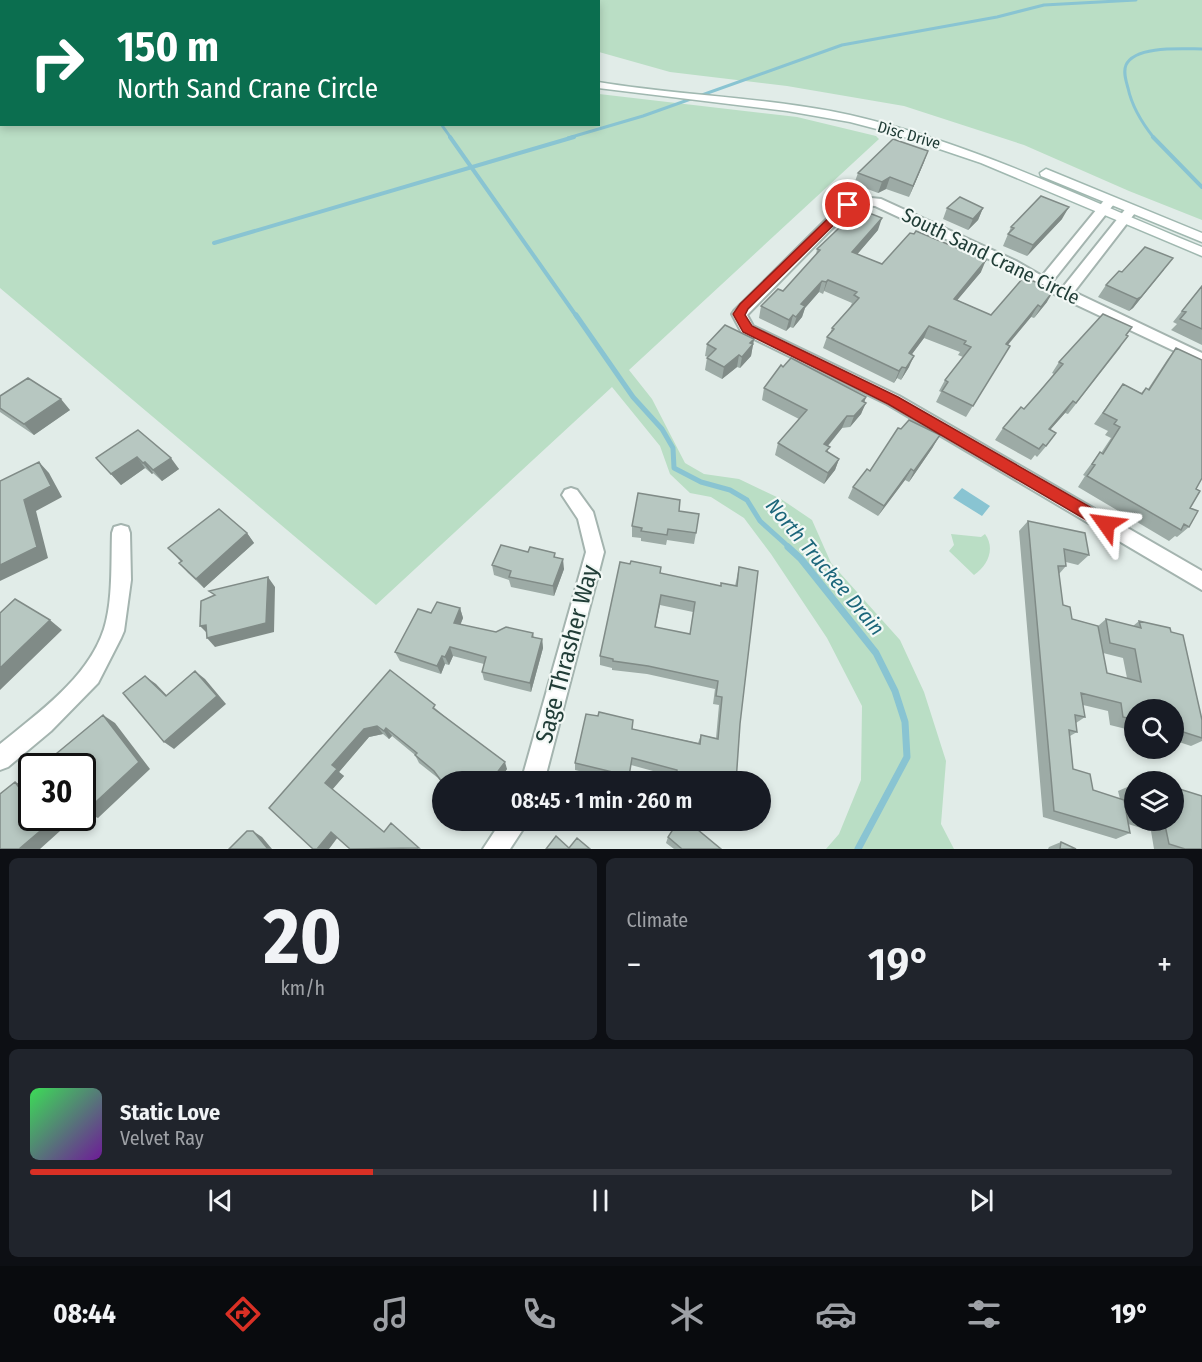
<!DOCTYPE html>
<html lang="en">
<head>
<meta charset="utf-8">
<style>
  body { margin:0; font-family:"Fira Sans Condensed",sans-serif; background:#20242c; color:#f1f3f6; height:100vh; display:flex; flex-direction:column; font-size:22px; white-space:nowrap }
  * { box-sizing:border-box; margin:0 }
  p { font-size:20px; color:#9ea1a6 }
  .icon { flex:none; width:33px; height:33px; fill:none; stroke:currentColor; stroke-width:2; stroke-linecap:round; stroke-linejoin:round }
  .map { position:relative; height:849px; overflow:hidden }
  .side { display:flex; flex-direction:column; gap:9px; padding:9px; background:#0d0f14; flex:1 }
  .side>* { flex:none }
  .banner { position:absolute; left:0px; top:0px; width:600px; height:126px; box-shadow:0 3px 9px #0003; background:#0b6e4f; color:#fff; overflow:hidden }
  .tools { position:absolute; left:1124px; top:699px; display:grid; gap:12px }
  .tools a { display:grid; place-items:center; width:60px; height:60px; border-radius:50%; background:#171b24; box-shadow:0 3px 9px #0003; font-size:30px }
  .speed { position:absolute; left:18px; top:753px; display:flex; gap:12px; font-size:30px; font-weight:700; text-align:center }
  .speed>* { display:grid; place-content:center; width:78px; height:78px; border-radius:50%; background:#171b24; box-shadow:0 3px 9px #0003; line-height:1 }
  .speed .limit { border:3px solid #111; border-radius:9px; background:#fff; color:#111 }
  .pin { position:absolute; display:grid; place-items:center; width:51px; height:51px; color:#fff; margin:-26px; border:3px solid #fff; border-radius:50%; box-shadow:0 2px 6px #0007 }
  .me { position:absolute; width:66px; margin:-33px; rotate:301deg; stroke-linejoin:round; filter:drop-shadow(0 0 4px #0008) }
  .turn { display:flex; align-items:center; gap:21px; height:126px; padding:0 18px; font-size:27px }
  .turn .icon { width:78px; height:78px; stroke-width:2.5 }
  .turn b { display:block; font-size:42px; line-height:51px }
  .big { font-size:45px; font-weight:600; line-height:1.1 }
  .side .widget { flex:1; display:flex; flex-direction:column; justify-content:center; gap:9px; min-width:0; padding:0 21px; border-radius:9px; background:#20242c }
  .side .dial { align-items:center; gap:0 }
  .dial b { font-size:78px; line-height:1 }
  .song { display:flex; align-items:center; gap:18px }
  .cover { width:72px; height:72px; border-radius:9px; background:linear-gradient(135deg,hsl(130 70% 55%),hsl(280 70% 35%)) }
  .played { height:6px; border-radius:3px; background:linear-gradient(90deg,#d93025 30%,#363941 30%) }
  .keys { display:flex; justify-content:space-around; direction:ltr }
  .heat { display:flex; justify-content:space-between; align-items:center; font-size:33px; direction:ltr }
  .side .tiles { flex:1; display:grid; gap:9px; grid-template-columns:1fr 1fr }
  .widget:last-child { grid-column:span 2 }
  .trip { position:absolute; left:432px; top:771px; width:339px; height:60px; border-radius:30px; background:#171b24; box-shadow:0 3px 9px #0003; font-weight:600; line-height:60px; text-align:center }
  .tab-bar { display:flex; height:96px; justify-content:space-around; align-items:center; background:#090b0e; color:#9ea1a6 }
  .tab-bar .icon { width:42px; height:42px }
  .tab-bar .selected { color:#d93025 }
  .tab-bar b { font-size:27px; color:#f1f3f6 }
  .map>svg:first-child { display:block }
  .green { fill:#badec5 }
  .water { fill:#89c4d2 }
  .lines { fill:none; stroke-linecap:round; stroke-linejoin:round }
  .stream-far3 { stroke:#89c4d2; stroke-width:3 }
  .stream-far2 { stroke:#89c4d2; stroke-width:4 }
  .stream-far1 { stroke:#89c4d2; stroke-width:5 }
  .stream { stroke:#89c4d2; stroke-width:7 }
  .minor-casing { stroke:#a4b4af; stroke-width:4 }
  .secondary-casing { stroke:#a0b8b0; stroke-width:3 }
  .minor { fill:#fff; fill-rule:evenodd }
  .secondary { fill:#fff; fill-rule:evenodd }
  .wall { fill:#9daba6; fill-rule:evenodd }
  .shaded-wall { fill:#808b87 }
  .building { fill:#b7c7c1; stroke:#808b87; stroke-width:1.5; fill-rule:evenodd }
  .route { fill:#d93025; stroke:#8d1f18; stroke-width:1.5 }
  .labels { text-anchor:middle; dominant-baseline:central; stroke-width:4.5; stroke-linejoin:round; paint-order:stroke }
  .far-street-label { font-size:16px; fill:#213d37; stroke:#f2f8f5 }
  .street-label { font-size:20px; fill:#213d37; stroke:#f2f8f5 }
  .water-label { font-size:21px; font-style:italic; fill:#1b667a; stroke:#f2f8f5 }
  .near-street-label { font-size:24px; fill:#213d37; stroke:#f2f8f5 }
</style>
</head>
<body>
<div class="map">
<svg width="1202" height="849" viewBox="0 0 1202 849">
  <rect width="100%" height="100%" fill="#e1ece8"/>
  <path class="green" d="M79,0H1202V220L1129,191L1024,145L904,106L787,86L670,72L599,52L598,2Z
    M0,55L2,124H598L599,94L797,117L876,136L879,139L629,370L652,399L685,463L704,474L739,479L781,499L812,520L831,563L900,640L924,692L946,761L941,824L954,849H826L839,834L861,780L862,706L827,638L771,554L744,518L711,497L690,493L670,474L660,446L612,387L376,605L0,288Z
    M951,534L981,537L985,534C996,549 987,566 974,575L949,551L954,545Z"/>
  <path class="water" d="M962,488L990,506L982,516L953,498Z"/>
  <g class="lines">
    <path class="stream-far3" d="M441,124L451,138
      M568,138L643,116L842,45L997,17L1044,5L1136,0
      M1154,138C1142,123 1132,107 1128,88C1126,81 1123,72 1126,65C1135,45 1184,49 1202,49"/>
    <path class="stream-far2" d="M450,137L577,317
      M1153,137L1202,187
      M214,243L574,137"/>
    <path class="stream-far1" d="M576,315L633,397L662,429L673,448L674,468L701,482L730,490L747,500L760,521L790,548"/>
    <path class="stream" d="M788,547L801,559L876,653L895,691L905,722L907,757L858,849"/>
    <defs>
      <path id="minor" d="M861,197L881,199L1016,261L1042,276L1106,198H1114L1116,201L1114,204L1052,282L1063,287L1127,207H1135L1137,210L1135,213L1074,292L1202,353V364L1060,297L1006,267L875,206L862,205L852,208L747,315L753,326L899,396L1202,571V590L887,404L742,333L732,314L734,311L844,202Z
        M571,488L577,490L593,512L604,552L544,782H521L586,552L578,519L562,495L565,490Z
        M121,525L128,527L130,533L131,580L124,631L121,638L98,683L51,731L8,767L0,770V744C38,713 88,678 104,629C113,601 111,563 112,533L114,527Z
        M502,820H529L510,849H483Z"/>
      <path id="secondary" d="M24,0H36L37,2H25Z
        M53,0H66L67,2H54Z
        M598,82C682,96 767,97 850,115C973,143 1086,200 1202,247V256L981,163L892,133L850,122L787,111L598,88Z
        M1046,169L1202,233V242L1041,176L1040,173Z"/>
    </defs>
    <use href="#minor" class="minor-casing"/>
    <use href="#secondary" class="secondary-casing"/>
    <use href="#minor" class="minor"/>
    <use href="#secondary" class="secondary"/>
  </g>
  <path class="wall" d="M924,162L909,197L886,189L878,193L854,184L858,173Z
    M947,208H983L978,220L968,230L943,219Z
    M1062,219L1027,256L1003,246L1011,227Z
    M878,230L857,254L882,264L981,272L957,300L991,315L1047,302L1034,318L1031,317L1008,345L1003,357L966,417L936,402L941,392L939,391L945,380L963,357L958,355L960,352L924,338L911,355L909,367L901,380L897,378L894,383L823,348L827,337L830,334L832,328L850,307L852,303L824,291L823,294L819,292L805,308L802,317L793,328L790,327L786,331L759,318L761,306L783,291L816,255L817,249Z
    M1164,270L1133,308L1129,311L1098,297L1106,285L1122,272Z
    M1202,286V345L1171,330L1177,324L1173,322Z
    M1132,327L1126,335L1120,348L1068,414L1065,413L1050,430L1048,444L1037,457L1035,455L1031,460L995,440L1003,428L1024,409L1054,374L1052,373L1059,362Z
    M754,339L751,356L740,368L737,367L722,379L705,370L707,358L708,357L705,356L707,344Z
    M1176,348L1196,489L1190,508L1189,527L1177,537L1175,536L1169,541L1078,487L1085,476L1083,475L1100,452L1101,453L1111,438L1105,435L1108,431L1094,424L1123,384L1141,393L1146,388L1148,389L1167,360Z
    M764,388L866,397L861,414L850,427L842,428L828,446V452L839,459L835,470L824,484L775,455L778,443L799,419L762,400Z
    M0,396L70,410L34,435L0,412Z
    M138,430L179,469L162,481L153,473L152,474L145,468L121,485L96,458Z
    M933,447L909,482L905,480L878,516L848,498L853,487L870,471Z
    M679,511L696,533L694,544L667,540L666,545L641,541V538L632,537V526Z
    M1028,521L1089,555L1078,565L1066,562V566L1059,574L1063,605L1072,619L1098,626L1106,619L1133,626L1139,621L1202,720V741L1191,746L1173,740V710H1134V731L1110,725L1108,711L1083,705L1085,717L1076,723L1077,732L1070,736L1073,769L1093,790L1120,799L1118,791L1132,785H1134V820H1173L1202,849H1154L1151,831L1128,824L1130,833L1116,839L1043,817L1019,531ZM1103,653L1123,658L1127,678L1107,673Z
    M247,533L254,543L204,588L188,573L179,563L181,562L168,548Z
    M528,552L555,553V557L564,569L554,596L511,587L509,580L494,575L492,565Z
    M739,567L740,724L736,782H675V777L631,765L628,782H624L575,770V763L632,729L698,743L701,735L716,738L719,705L713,704L715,689L647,674L612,670V668L600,665V656L660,573L720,586H735ZM660,605L693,612L690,634L655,627Z
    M460,608L463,618L460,625L496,632L533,633L534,638L542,639L543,648L531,692L484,680L482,672L484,664L453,656L449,665L445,664L441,674L400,661L395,652L431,613Z
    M390,670L507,769L498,782H442V783L438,778L419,763L415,755L392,736L389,739L383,734L369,737L339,772L344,776L332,789L384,832L420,849L338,838L269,808Z
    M668,837L721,849H674L666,843Z
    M1061,842L1076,849H1048L1049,847Z"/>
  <path class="shaded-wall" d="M928,151L924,162L909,197L913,186Z
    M890,177L886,189L878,193L882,182Z
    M1069,207L1062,219L1027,256L1033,245Z
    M983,208L978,220L968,230L973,219Z
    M882,218L878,230L849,264L852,252Z
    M1173,258L1133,308L1129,311L1137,299Z
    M986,260L981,272L949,310L954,299Z
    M828,280L824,291L823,294L826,282Z
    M822,281L819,292L805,308L802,317L793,328L801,304Z
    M1054,290L1047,302L1034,318L1041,307Z
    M1038,305L1031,317L999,355L1006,344Z
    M793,315L790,327L786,331L789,320Z
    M929,326L924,338L904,365L909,353Z
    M754,339L751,356L740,368L742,357L750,343Z
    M739,355L737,367L722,379L724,367Z
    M914,356L909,367L901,380L906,368Z
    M902,367L897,378L894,383L899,371Z
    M866,397L862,407L866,403L861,414L850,427L854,416L862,401Z
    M61,399L70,410L34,435L24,424Z
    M1073,401L1065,413L1041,440L1049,429Z
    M847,416L842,428L820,455L824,444Z
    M940,435L933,447L909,482L914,471Z
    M137,457L145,468L121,485L111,474Z
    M171,458L179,469L162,481L153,470Z
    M839,459L835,470L824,484L828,473Z
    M39,462L49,473L62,497L36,511L48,558L0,581V565Z
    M145,462L153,473L152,474L143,463Z
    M911,469L905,480L878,516L884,506Z
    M247,533L254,543L204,588L196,579Z
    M563,559L564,569L554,596L553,586Z
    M268,577L275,587L274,632L215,647L207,638Z
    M460,608L463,618L457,633L454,623Z
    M50,620L62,630L0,690V668Z
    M206,625L209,635L200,626Z
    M542,639L543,648L531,692L530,683Z
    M450,647L453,656L449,665L445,657Z
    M442,656L445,664L441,674L437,666Z
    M195,671L205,679L226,704L174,749L164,742Z
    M145,676L156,684L176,705L166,696Z
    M103,715L115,723L150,769L98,818L85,812Z
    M377,726L383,734L369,737L339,772L344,776L332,790L325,783L332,765L364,729Z
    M386,728L392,736L389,739L384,731Z
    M505,762L507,769L498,782H490Z
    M15,782L30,788L32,791V805Z
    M40,818H51L60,831L40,849H19Z
    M253,831L262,837L272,849H268Z
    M331,832L338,837L329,849H317Z"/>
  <path class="building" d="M893,139L928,151L913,186L890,177L882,182L858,173Z
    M1041,196L1069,207L1033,245L1008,234L1014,228L1011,227Z
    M960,197L983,208L973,219L947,208Z
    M859,209L882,218L852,252L882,264L910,233L914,234L916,231L986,260L954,299L991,315L1024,277L1054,290L1041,307L1038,305L1006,344L1010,346L973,406L942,391L948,382L945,380L971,347L964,344L966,341L929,326L909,353L914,356L906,368L902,367L899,371L827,337L834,329L832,328L859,298L854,295L857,292L828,280L826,282L822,281L801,304L805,306L796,317L793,315L789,320L761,306L778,289L783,291L820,250L817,249Z
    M1145,247L1173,258L1141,297L1137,299L1106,285L1119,271L1122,272Z
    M1202,286V329L1180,319L1186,312L1182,311Z
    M1103,314L1132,327L1126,335L1128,336L1076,403L1073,401L1049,429L1056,433L1046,446L1043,444L1039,449L1003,428L1021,407L1024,409L1040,391L1063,364L1059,362Z
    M725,325L754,339L750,343L753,344L742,357L739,355L724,367L707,358L716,349L707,344Z
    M1176,348L1202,360V478L1196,489L1200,491L1190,508L1198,511L1189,527L1184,524L1181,530L1087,476L1095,465L1092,464L1100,452L1103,454L1120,427L1114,424L1117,420L1103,413L1123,384L1142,394L1146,388L1149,390Z
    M791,358L866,397L862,401L866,403L854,416H847L824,444L830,447L826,451L839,459L828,473L778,443L807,410L764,388L781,365L783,367Z
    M28,378L61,399L24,424L0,408V396Z
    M909,420L940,435L914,471L911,469L884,506L853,487L867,469L870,471L898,428L901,429Z
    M138,430L171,458L153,470L145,462L143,463L137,457L111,474L96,458Z
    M39,462L51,486L24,500L37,547L0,565V481Z
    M638,493L680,500L679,511L699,514L696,533L668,529L667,535L641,531L642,528L632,526Z
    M219,509L247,533L196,579L179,563L182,561L168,548Z
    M1028,521L1085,533L1089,555L1064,549L1066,566H1058L1063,605L1070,607L1072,619L1098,626L1107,673L1141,682L1135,649L1110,643L1106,619L1141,628L1139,621L1170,628L1171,632L1183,635L1202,720V738L1180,731L1181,734L1173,732V710H1134V720L1123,717L1121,703L1081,693L1085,717L1075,715L1077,732L1069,730L1073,769L1090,774L1093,790L1124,800L1130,833L1054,811Z
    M501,545L528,552L530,547L555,553L554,557L563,559L553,586L509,577L511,571L492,565Z
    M631,561L661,567L660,573L721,586V583L737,586L739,567L758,571L740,724L736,782H676L677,770L632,758L629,776L575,763L586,714L598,716L599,712L633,720L632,729L700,744L701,735L718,739L722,697L716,696L718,681L648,666L613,661V659L600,656L620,562L630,564ZM661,595L695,602L690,634L655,627Z
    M268,577L266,623L207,638L206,625L200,626L201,601L215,595L209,591Z
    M15,599L50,620L0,668V613Z
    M437,602L460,608L454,623L496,632L506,627L533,633L532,637L542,639L530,683L482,672L486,657L450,647L445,657L442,656L437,666L395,652L418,609L431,613Z
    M390,670L435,705L433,708L505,762L490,782H442L434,771L415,755L417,753L386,728L384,731L377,726L364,729L332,765L337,769L325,783L384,832L391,823L419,848L350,849L331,832L317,849H313L269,808Z
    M195,671L217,696L164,742L123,693L145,676L166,696Z
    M103,715L139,762L85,812L82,809V766H48L45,763Z
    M15,782L32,805V818H40L46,826L19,849H0V794Z
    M1132,785H1134V798Z
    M1173,787L1202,796V849H1185L1169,844L1165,825L1150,820H1173Z
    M679,820H686L721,849H682L668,837Z
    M247,831H253L268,849H229Z
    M556,836L569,848L577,838L590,849H546Z
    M1061,842L1076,849H1060Z"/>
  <path class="route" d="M848,202L852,203V207L748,309L745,315L752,326L898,397L1111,519L1113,524L1111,528L1106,530L1100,528L888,404L743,332L733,314L740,304L844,203Z"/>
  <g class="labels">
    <g class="far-street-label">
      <text transform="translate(909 135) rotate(16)">Disc Drive</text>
    </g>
    <g class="street-label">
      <text transform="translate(991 256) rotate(26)">South Sand Crane Circle</text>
    </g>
    <g class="water-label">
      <text transform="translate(825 567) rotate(50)">North Truckee Drain</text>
    </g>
    <g class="near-street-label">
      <text transform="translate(567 654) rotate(-75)">Sage Thrasher Way</text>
    </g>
  </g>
</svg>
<div class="tools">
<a><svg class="icon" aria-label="search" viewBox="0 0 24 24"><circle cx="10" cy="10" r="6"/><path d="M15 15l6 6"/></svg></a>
<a><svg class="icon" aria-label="layers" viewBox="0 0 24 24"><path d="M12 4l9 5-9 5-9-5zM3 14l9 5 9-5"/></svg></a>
</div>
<div class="speed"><div class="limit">30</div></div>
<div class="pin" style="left:848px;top:205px;background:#d93025"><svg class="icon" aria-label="arrive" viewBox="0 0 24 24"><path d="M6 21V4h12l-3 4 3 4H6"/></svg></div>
<svg class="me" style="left:1106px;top:524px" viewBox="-20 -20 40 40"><path d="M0-17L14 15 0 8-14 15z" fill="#d93025" stroke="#fff" stroke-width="4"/></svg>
<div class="trip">08:45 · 1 min · 260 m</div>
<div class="banner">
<div class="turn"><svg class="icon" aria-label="right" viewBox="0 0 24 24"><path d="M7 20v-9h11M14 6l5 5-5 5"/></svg><div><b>150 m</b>North Sand Crane Circle</div></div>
</div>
</div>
<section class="side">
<div class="tiles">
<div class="widget dial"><b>20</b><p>km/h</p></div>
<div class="widget"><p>Climate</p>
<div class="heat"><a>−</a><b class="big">19°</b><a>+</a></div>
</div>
<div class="widget">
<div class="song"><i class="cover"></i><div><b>Static Love</b><p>Velvet Ray</p></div></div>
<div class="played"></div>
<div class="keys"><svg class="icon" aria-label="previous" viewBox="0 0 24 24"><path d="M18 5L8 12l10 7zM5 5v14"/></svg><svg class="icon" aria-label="pause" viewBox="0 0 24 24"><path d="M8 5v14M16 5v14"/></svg><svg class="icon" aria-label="next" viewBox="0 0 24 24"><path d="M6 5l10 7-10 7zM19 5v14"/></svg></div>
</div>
</div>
</section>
<nav class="tab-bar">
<b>08:44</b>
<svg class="icon selected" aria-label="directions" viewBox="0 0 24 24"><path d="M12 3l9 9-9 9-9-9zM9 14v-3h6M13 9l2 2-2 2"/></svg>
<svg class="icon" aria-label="music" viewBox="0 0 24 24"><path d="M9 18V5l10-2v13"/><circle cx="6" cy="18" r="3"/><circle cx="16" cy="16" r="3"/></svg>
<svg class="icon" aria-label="phone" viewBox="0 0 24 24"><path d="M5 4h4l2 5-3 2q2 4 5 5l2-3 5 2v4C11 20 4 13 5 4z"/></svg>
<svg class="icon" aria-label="climate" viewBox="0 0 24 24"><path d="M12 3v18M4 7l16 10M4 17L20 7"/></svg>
<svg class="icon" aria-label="car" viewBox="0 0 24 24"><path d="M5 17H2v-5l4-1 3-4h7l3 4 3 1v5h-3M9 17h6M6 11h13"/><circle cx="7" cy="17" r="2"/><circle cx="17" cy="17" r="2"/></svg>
<svg class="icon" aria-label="filters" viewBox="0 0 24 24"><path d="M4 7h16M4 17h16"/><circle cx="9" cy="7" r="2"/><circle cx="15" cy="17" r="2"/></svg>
<b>19°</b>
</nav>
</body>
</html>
